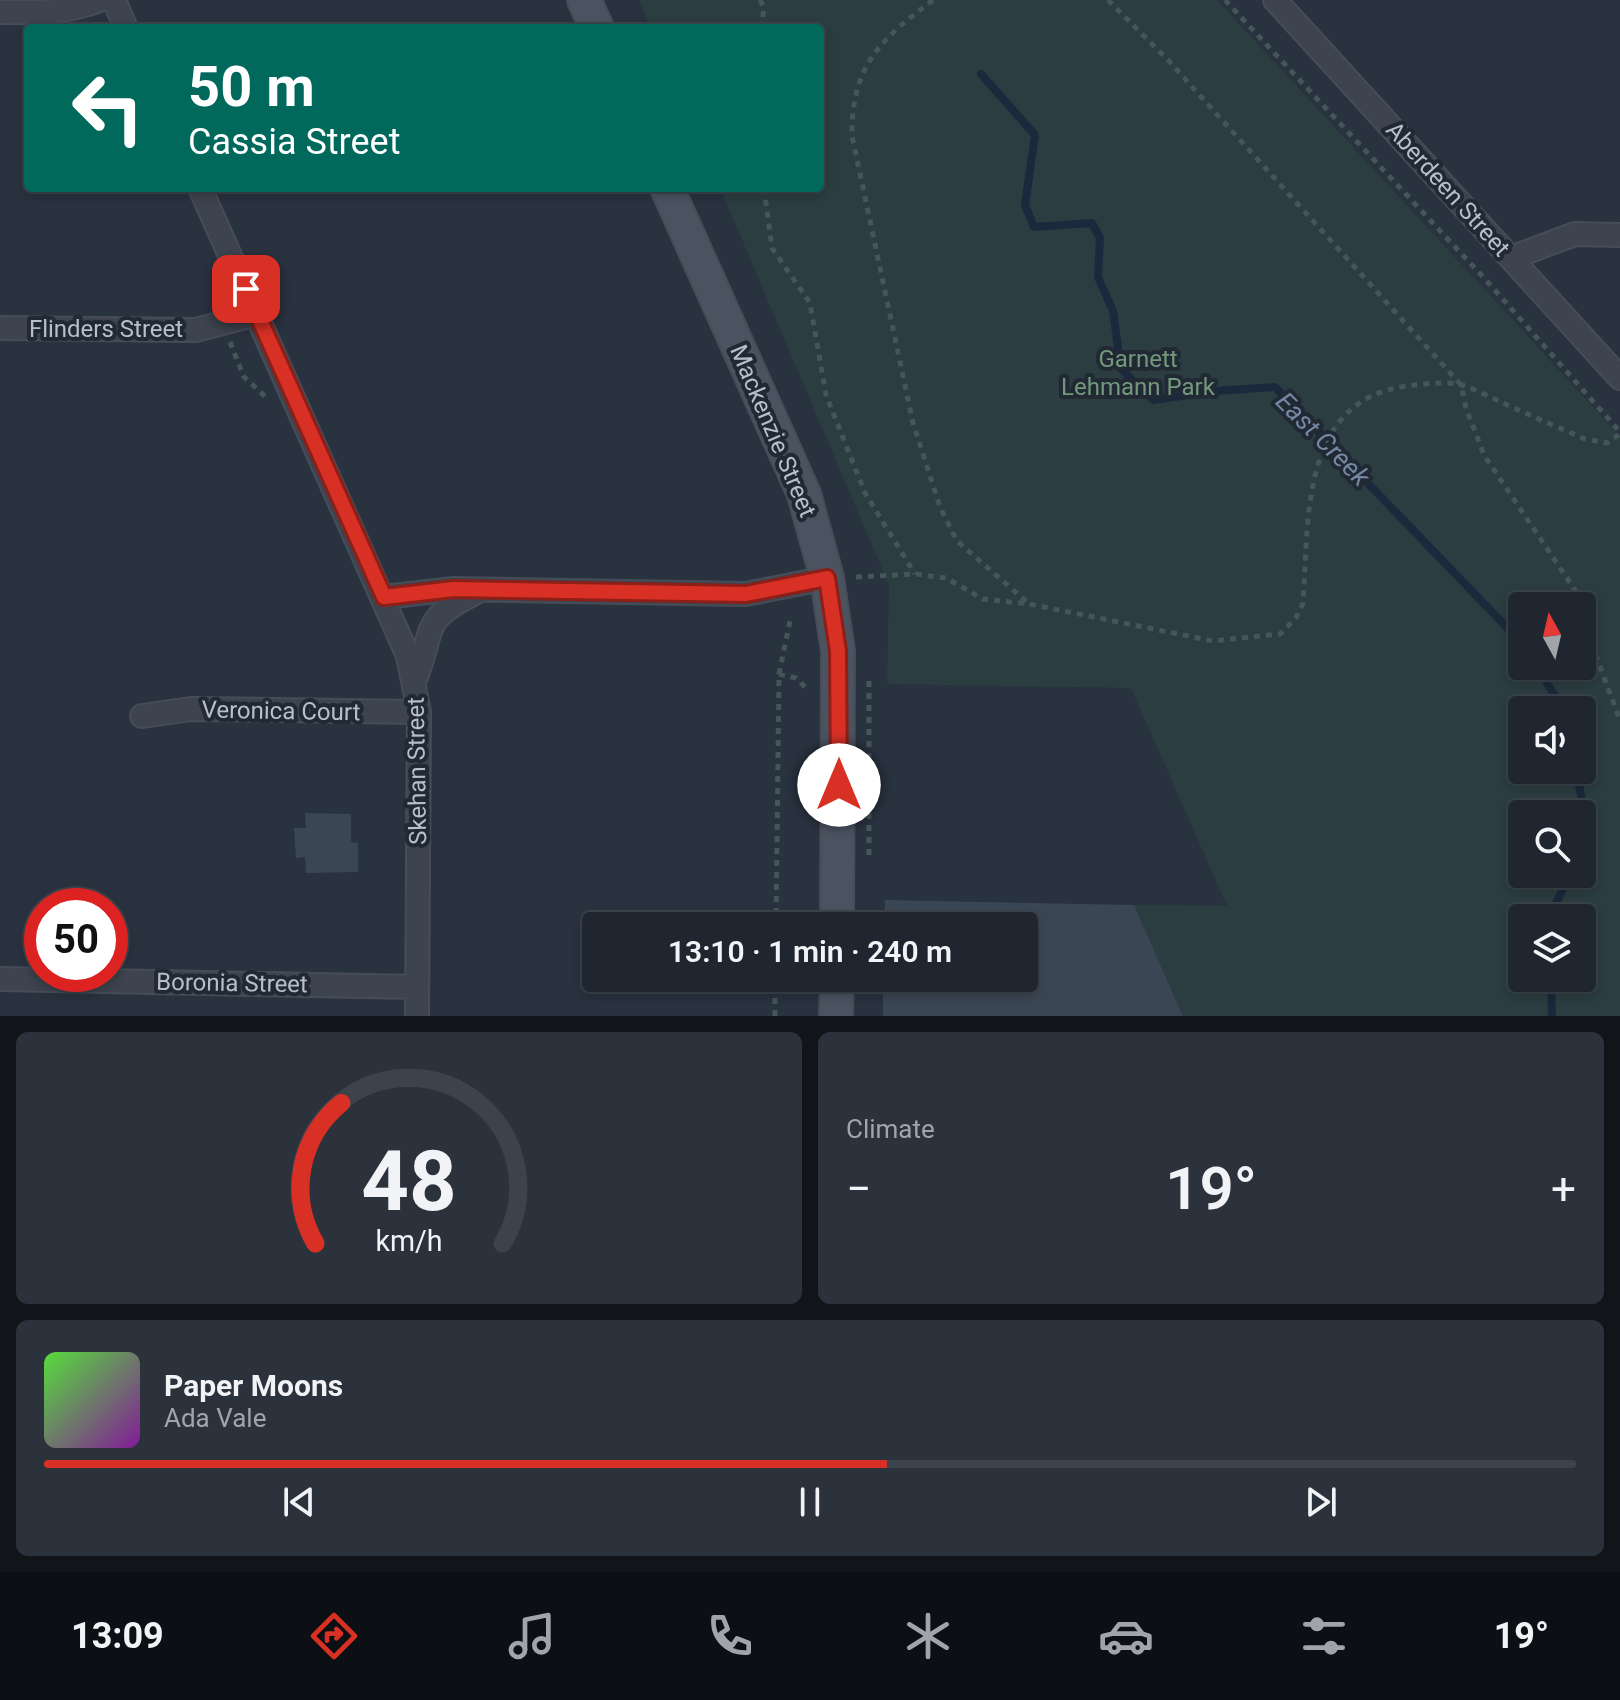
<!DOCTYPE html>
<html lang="en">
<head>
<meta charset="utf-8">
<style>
  body { margin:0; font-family:Roboto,sans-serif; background:#2c323b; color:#f1f3f6; height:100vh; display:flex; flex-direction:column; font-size:30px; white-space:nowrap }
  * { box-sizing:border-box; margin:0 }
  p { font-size:26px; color:#a1a5aa }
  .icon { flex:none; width:44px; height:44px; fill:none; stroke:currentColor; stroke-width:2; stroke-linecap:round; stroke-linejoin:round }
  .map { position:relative; height:1016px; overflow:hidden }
  .drawer { display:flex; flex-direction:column; gap:16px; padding:16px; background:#11151a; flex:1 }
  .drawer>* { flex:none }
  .guide { position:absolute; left:24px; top:24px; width:800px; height:168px; border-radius:8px; box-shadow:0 4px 12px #0003,0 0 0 2px #3c434b; background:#00695c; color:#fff; overflow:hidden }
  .needle { width:52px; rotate:352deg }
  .controls { position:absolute; left:1508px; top:592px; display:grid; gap:16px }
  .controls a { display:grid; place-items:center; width:88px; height:88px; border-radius:8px; background:#1f262f; box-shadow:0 4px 12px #0003,0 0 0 2px #3c434b; font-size:40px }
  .speed { position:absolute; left:24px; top:888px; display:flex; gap:16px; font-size:40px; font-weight:700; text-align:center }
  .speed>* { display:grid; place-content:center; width:104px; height:104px; border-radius:50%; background:#1f262f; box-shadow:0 4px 12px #0003,0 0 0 2px #3c434b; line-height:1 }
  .speed .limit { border:12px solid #d22; background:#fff; color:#111 }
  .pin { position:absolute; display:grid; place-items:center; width:68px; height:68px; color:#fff; margin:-34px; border-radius:16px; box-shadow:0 4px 12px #0006 }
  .me { position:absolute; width:88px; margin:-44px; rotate:0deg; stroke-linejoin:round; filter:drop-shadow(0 0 6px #0008) }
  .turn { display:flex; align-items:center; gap:28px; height:168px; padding:0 32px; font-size:36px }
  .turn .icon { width:104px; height:104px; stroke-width:2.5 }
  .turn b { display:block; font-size:56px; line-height:68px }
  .big { font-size:60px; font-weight:600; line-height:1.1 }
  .drawer .tile { flex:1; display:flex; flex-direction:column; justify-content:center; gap:12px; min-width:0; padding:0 28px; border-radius:12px; background:#2c323b }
  .drawer .dial { align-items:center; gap:0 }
  .dial svg { height:208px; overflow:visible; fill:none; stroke:#3c434b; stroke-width:7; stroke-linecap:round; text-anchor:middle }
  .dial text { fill:#f1f3f6; stroke:none }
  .song { display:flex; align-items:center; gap:24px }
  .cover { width:96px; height:96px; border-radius:12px; background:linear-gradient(135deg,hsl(110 70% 55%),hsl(290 70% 35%)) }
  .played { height:8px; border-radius:4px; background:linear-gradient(90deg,#d93025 55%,#3c434b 55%) }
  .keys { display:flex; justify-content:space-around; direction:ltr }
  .heat { display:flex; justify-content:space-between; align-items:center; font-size:44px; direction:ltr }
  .drawer .tiles { flex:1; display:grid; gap:16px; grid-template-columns:1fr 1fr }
  .tile:last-child { grid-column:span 2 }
  .trip { position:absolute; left:582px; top:912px; width:456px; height:80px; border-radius:8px; background:#1f262f; box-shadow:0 4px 12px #0003,0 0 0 2px #3c434b; font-weight:600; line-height:80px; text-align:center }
  .tab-bar { display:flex; height:128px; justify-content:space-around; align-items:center; background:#0c0f13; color:#a1a5aa }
  .tab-bar .icon { width:56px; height:56px }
  .tab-bar .active { color:#d93025 }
  .tab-bar b { font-size:36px; color:#f1f3f6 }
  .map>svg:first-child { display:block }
  .green { fill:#2b3d40; fill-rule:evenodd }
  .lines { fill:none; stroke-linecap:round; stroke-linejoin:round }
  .stream { stroke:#1c293c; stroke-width:8 }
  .building { fill:#3b4654 }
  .minor-casing { stroke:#464d58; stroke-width:26 }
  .secondary-casing { stroke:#464d58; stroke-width:36 }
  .path { stroke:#445658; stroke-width:5; stroke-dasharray:6 6; stroke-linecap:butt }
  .minor { stroke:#3d444f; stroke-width:22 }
  .secondary { stroke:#4b5361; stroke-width:32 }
  .route-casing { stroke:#8d1f18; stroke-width:20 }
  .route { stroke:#d93025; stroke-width:14 }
  .labels { text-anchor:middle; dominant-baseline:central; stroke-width:8; stroke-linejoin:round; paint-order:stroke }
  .street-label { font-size:24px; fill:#b9bfc9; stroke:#212934 }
  .park-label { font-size:24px; fill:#73987c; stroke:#212934 }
  .water-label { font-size:26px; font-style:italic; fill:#7689a4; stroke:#212934 }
</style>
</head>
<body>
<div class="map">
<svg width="1620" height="1016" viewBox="0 0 1620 1016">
  <rect width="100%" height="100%" fill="#29323f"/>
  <path class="green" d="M639,0H1217L1620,436V1016H1183L1134,905L1227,906L1131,688L887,684L889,585L720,188H820V28H651ZM1522,606H1582V666H1522ZM1522,710H1582V770H1522ZM1522,814H1582V874H1522ZM1522,918H1582V978H1522Z"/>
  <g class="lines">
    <path class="stream" d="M981,74L1035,135L1025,205L1034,227L1092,223L1100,238L1098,277L1113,311L1121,369L1153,400L1215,391L1275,387L1522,643
      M1537,666L1563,710
      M1576,770L1589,835L1582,849
      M1549,918L1570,874
      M1551,978L1552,1016"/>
  </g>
  <path class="building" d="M305,813L351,814V842L358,843V872L306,873L305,857L296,858L294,828H306Z
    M885,900L1134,905L1183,1016H883V978H1024V926H884Z"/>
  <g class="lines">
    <defs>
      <path id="minor" d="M114,0L126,28
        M1275,0L1620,378
        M0,12C35,13 67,13 100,0
        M200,188L408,656L419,712L417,1016
        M1511,258L1575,234L1620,235
        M0,328L196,330L257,314
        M384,597L454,589L746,594L827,578
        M414,682C437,627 417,621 479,591
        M142,716L191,709L419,712
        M0,979L417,987"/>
      <path id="secondary" d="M584,0L597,28
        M667,188L804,494L827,578L838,651L837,926
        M836,1016L837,978"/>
    </defs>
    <use href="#minor" class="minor-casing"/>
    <use href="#secondary" class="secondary-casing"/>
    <path class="path" d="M760,0L764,9L761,28
      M933,0C881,39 851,66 852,136L913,423L940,507L957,541L1029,604
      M1108,0L1168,60L1461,385L1466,408L1484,455L1585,605L1590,640L1620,720
      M1225,0L1485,279L1620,432
      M764,188L772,248L810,303L826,395L865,493L915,574
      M230,342L244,377L268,399
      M856,577L915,574L946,578L983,599L1029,604L1213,641L1280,634L1296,618L1303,603C1309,521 1299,400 1407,386C1424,384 1446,381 1462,385C1475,389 1489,397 1501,402C1529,415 1557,427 1585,439L1607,443L1620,434
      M779,674L796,678L808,690
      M869,855V681
      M776,926L779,674L791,616
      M775,1016V978"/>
    <use href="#minor" class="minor"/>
    <use href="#secondary" class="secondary"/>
  </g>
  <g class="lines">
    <defs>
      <path id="route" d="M246,289L384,597L454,589L746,594L827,578L838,651L839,785"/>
    </defs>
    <use href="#route" class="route-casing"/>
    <use href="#route" class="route"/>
  </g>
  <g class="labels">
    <g class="street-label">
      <text transform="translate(1448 189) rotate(48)">Aberdeen Street</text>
      <text x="106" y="329">Flinders Street</text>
      <text transform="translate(773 431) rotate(67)">Mackenzie Street</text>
      <text transform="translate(281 711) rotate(1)">Veronica Court</text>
      <text transform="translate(417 771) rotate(-91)">Skehan Street</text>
      <text transform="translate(232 983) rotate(1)">Boronia Street</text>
    </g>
    <g class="park-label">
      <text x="1138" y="359">Garnett<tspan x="1138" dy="28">Lehmann Park</tspan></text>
    </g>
    <g class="water-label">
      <text transform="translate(1323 439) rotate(45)">East Creek</text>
    </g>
  </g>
</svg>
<div class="controls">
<a><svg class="needle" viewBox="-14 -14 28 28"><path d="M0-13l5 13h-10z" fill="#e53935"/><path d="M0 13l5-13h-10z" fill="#a1a5aa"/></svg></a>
<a><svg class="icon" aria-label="sound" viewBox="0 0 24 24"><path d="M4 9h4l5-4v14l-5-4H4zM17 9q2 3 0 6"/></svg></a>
<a><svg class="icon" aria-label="search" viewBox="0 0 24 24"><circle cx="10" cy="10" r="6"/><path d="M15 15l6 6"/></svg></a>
<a><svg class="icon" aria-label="layers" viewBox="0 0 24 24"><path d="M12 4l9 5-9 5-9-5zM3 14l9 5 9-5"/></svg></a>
</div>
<div class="speed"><div class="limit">50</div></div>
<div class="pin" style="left:246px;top:289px;background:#d93025"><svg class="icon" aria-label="arrive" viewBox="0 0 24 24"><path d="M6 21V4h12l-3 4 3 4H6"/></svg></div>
<svg class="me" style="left:839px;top:785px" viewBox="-20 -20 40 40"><circle r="19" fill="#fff"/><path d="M0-13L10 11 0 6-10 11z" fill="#d93025"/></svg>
<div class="trip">13:10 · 1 min · 240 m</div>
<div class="guide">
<div class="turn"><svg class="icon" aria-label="left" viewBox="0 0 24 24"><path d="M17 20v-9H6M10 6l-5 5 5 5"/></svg><div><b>50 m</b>Cassia Street</div></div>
</div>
</div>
<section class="drawer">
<div class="tiles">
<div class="tile dial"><svg viewBox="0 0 100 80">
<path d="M14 69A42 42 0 1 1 86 69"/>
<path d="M14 69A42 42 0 0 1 24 15" stroke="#d93025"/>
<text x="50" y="56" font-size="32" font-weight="700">48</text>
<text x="50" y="72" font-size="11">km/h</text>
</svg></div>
<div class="tile"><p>Climate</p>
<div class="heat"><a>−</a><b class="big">19°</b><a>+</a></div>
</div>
<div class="tile">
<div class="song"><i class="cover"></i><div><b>Paper Moons</b><p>Ada Vale</p></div></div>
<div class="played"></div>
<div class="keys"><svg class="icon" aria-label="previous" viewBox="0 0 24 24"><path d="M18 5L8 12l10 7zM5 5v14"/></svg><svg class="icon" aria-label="pause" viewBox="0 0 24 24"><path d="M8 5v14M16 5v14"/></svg><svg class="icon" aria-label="next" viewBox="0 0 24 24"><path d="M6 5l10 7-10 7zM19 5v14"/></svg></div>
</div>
</div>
</section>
<nav class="tab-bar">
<b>13:09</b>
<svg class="icon active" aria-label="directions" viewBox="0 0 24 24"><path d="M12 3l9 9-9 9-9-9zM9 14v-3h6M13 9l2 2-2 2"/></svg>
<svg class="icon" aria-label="music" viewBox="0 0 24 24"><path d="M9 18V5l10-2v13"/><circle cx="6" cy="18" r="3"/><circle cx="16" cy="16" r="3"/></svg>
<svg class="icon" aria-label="phone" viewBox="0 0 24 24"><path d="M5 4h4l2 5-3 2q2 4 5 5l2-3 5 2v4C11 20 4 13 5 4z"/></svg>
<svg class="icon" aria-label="climate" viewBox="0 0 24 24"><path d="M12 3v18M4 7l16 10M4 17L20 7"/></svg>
<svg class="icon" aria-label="car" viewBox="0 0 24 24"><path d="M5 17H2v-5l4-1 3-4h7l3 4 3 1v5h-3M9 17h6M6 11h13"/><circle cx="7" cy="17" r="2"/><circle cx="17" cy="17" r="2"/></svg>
<svg class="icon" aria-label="filters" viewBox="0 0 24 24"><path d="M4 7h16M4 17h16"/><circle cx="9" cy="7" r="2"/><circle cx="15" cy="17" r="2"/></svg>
<b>19°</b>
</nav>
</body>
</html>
